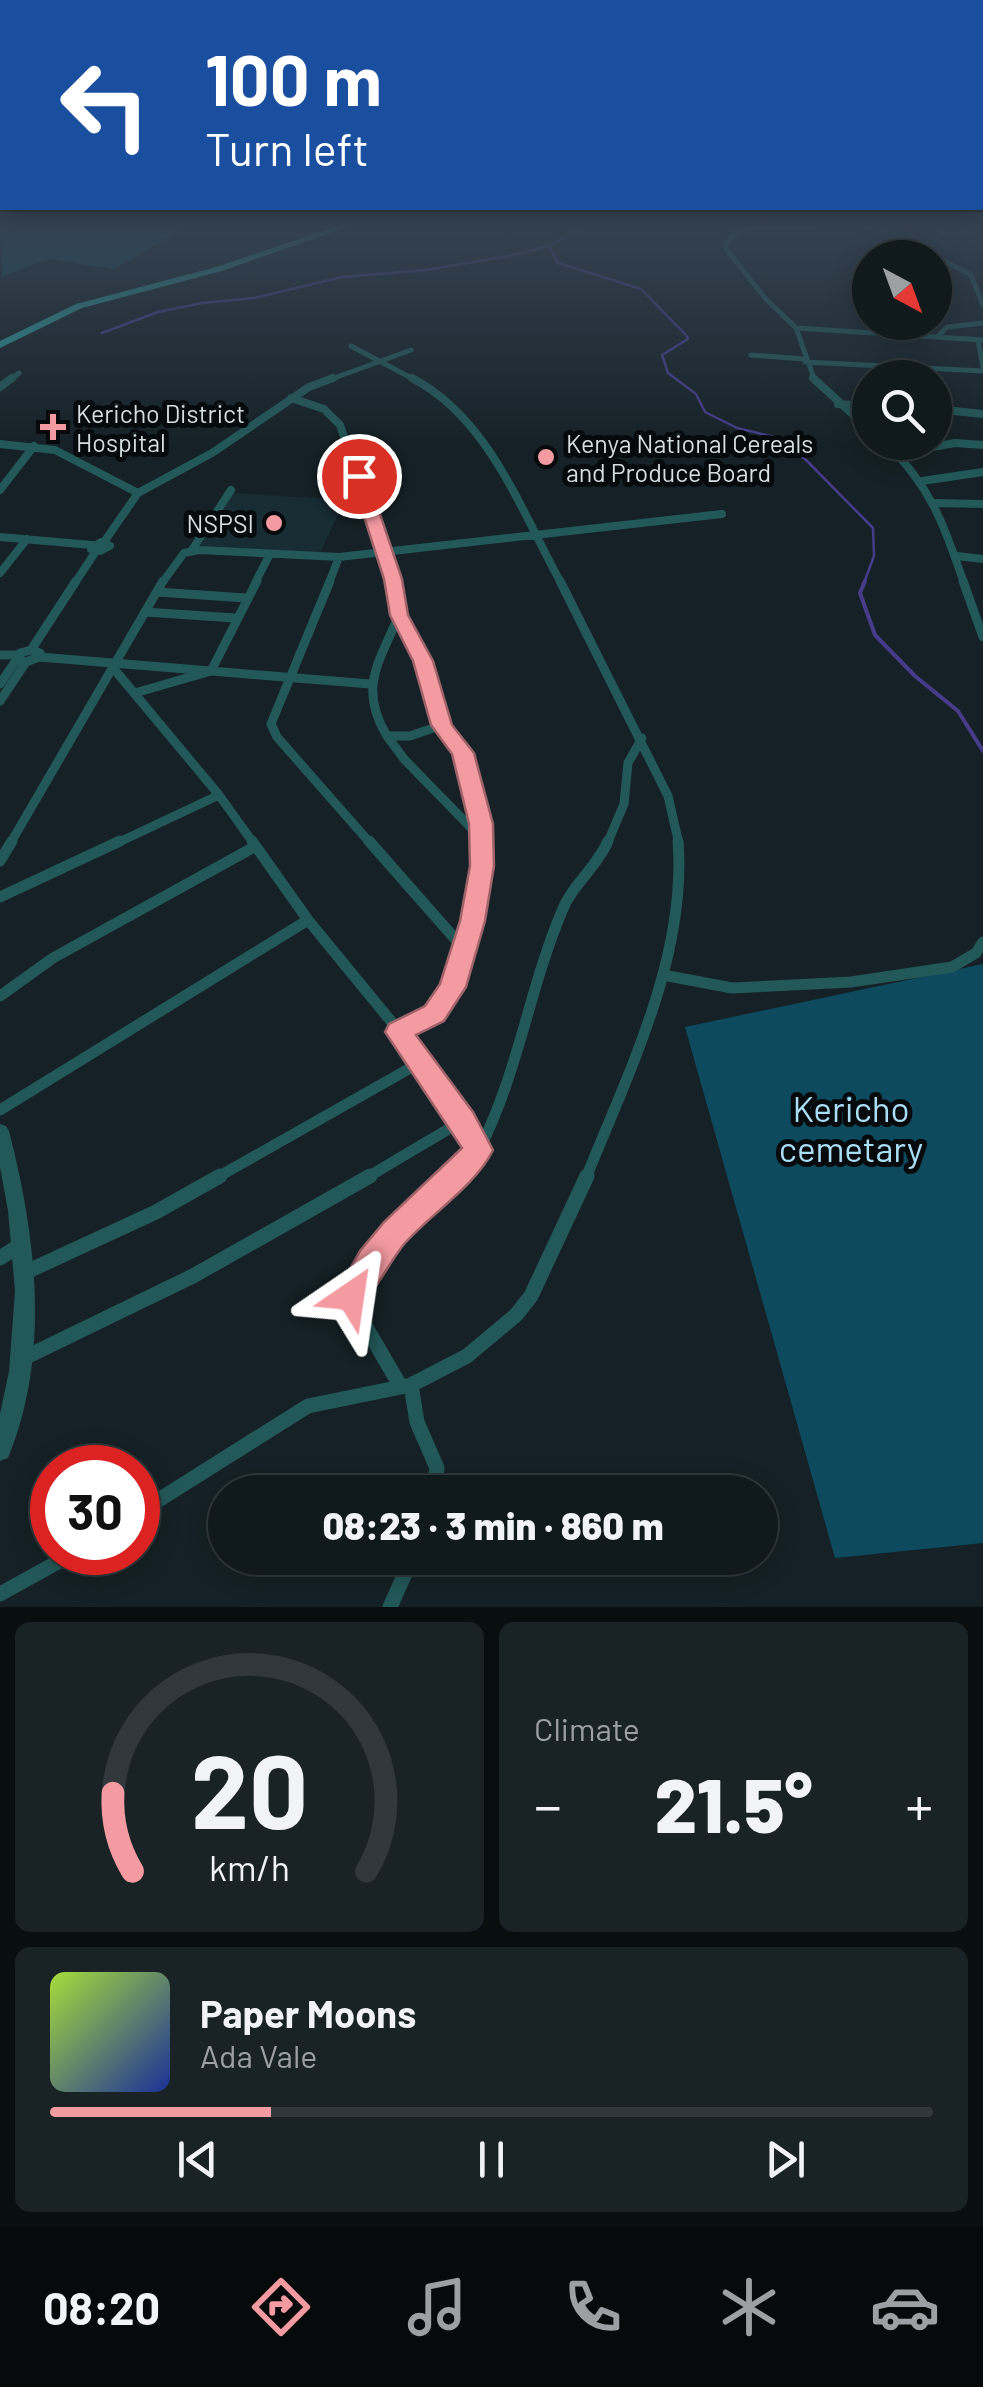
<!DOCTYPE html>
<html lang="en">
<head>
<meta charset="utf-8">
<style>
  body { margin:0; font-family:Barlow,sans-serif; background:#192225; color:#f1f3f6; height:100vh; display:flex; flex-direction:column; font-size:38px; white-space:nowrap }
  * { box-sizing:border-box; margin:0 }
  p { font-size:32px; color:#9ca0a3 }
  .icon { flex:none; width:55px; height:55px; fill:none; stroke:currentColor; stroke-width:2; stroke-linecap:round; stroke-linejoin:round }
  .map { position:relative; height:1607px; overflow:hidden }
  .details { display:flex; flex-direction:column; gap:15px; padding:15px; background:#090e0f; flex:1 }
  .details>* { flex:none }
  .banner { position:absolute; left:0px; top:0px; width:985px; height:210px; box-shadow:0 5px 25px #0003,0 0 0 2px #30383b; background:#1a4fa0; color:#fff; overflow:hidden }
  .needle { width:65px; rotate:139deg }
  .controls { position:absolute; left:852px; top:240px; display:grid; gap:20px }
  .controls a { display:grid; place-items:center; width:100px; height:100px; border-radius:50%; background:#10191c; box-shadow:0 5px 25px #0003,0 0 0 2px #30383b; font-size:50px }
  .speed { position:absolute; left:30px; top:1445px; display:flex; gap:20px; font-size:50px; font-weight:700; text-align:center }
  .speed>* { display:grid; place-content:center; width:130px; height:130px; border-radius:50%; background:#10191c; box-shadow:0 5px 25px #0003,0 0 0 2px #30383b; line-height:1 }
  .speed .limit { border:15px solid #d22; background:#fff; color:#111 }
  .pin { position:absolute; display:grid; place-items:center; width:85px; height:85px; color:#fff; margin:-42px; border:5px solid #fff; border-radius:50%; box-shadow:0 2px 10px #0007 }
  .me { position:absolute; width:110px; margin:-55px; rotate:32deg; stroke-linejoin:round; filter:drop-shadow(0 0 8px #0008) }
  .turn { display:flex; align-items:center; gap:35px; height:210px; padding:0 40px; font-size:45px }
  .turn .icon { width:130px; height:130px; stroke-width:2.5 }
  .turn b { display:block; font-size:70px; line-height:85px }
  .big { font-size:75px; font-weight:800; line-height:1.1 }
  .details .card { flex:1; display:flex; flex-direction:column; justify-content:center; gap:15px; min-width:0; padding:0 35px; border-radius:15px; background:#192225 }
  .details .dial { align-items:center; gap:0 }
  .dial svg { height:260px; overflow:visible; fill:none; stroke:#30383b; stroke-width:7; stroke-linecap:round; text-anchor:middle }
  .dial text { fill:#f1f3f6; stroke:none }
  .song { display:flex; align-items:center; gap:30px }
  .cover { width:120px; height:120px; border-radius:15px; background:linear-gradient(135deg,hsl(80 70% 55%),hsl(230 70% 35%)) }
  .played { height:10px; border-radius:5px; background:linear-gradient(90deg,#f49aa1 25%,#30383b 25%) }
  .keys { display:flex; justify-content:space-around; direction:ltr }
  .heat { display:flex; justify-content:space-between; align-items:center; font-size:55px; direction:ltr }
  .details .tiles { flex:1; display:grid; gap:15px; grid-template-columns:1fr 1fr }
  .card:last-child { grid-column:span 2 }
  .trip { position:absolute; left:208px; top:1475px; width:570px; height:100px; border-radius:50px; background:#10191c; box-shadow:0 5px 25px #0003,0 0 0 2px #30383b; font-weight:800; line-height:100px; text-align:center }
  .menu { display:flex; height:160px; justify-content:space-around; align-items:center; background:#060a0b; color:#9ca0a3 }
  .menu .icon { width:70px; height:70px }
  .menu .active { color:#f49aa1 }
  .menu b { font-size:45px; color:#f1f3f6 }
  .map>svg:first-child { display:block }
  .built { fill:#182c34 }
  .green { fill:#0d4a5e }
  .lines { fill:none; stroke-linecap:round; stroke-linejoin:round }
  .stream-far1 { stroke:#463c8a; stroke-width:2.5 }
  .stream { stroke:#463c8a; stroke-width:4 }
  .minor-far4 { stroke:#235858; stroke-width:5 }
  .minor-far3 { stroke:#235858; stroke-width:8 }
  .minor-far2 { stroke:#235858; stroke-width:9 }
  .minor-far1 { stroke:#235858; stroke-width:11 }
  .minor { stroke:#235858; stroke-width:15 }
  .tertiary { fill:#235858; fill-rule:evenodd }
  .trunk { fill:#2e9898; fill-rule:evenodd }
  .route { fill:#f49aa1; stroke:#9f6469; stroke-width:2.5 }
  .poi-dot { fill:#f49aa1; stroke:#060a0c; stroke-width:4 }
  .labels { text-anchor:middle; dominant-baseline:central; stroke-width:10; stroke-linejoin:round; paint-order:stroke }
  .far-poi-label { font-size:25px; fill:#d7dfe2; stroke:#060a0c; text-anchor:start }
  .near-park-label { font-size:35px; fill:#a9def4; stroke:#060a0c }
</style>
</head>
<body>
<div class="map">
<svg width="983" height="1607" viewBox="0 0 983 1607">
  <rect width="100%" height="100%" fill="#152126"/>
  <path class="built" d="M233,493L345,500L319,555L200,546Z"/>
  <path class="green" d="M0,222H195L114,269L49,259L2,276Z
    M983,964V1543L835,1558L685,1027Z"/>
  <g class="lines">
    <path class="stream-far1" d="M549,246L558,263L641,289L686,335L688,339L662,355L668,373L696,394L705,412L737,428L778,438L806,460L873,528L874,556L864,583
      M102,333L158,312L202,303L254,298L342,277L427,270L514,255L549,246L592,222"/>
    <path class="stream" d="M865,581L860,593L875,635L915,676L958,711L983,751"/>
    <path class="minor-far4" d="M870,222L971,275L983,305
      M938,222L942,233
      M0,230L26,222
      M796,328L983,340
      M937,337L947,327L983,323
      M978,340L983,367
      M351,346L417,381
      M751,355L804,359
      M805,362L983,371
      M9,381L19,373
      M326,381L411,350
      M815,381L796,328L766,299L726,249V243L737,232L755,227L875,225"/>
    <path class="minor-far3" d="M412,378C489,418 521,511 561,583
      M813,378L870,430
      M0,387L12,378
      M291,398L324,409L340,425L394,583
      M838,404L870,406
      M935,409L983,414
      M886,442C933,491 942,521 964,583
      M0,444L55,450L138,493
      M898,453L955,443L983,445
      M922,481L983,472
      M0,490L34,446
      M138,493L212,453L309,387L333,378
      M936,503L983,504
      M0,537L92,545
      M101,542L110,546L100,551L91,549Z
      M104,542L138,493
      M192,550L231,490
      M957,556L983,559
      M0,573L27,539
      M75,583L96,551
      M162,583L184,553L199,550L339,557L722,514
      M255,583L270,554
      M329,583L339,557"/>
    <path class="minor-far2" d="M330,581L271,724L277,737L371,844
      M393,581L399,615
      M560,581L668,796L679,844
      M963,581L983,637
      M157,592L246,598
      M145,612L235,618
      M399,615L423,661L442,725L410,736H387C358,687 379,663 399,615Z
      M31,650L76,581
      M31,650L40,653L39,657L26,662L17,659L20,653Z
      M0,655H18
      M39,657L211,671L257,581
      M114,669L219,795L254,844
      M0,684L17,659
      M135,693L211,671L370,684
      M0,701L26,662
      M442,725C470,760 482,798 481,844
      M387,736L404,759L481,838
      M10,844L163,581
      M115,844L219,795
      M607,844L624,804L628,763L642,738"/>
    <path class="minor-far1" d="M252,841L308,920L399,1031C436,1016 471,986 457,941L369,841
      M0,861L12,841
      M0,897L120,841
      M462,951L476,896L481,841
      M663,975L732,988L851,982L952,967L976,953L983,942
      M0,996L53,958L254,847
      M399,1031L479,1150L450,1178
      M0,1110L308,920
      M479,1150C518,1074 529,989 562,911C572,885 597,867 608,841
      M216,1178L421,1062
      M366,1178L462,1121
      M586,1178C628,1073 687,957 678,841"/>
    <path class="minor" d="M0,1258L22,1244
      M26,1272L156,1212L220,1176
      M24,1358L193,1276L370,1176
      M411,1385L417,1422L437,1468L433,1492
      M401,1387L353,1305L352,1291L395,1232L453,1176
      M138,1513L308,1406L411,1385L467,1356L516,1315L531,1296L587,1176
      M0,1594L76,1552
      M390,1607L412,1558"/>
    <path class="tertiary" d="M0,1124L6,1126L9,1131C36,1236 51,1354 8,1458L0,1461V1414L9,1371L15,1291L8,1211L0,1167Z"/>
    <path class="trunk" d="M349,222H361L222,271L82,308L0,348V341L76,304L216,267Z"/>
  </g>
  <linearGradient id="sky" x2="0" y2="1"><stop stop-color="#0c1215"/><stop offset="0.5" stop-color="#354352"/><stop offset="1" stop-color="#354352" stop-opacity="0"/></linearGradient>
  <rect width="983" height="447" fill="url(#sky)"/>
  <path class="route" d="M359,471L367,476L402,579L408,615L433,661L452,725L474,753L493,824L494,866L485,921L466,987L444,1021L416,1035L473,1112L493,1150C477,1184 430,1215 405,1243C389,1261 371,1303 351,1311L339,1306L335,1296L360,1251L384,1222L462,1148L385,1032L389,1024L425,1006L440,984L460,921L470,866L469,824L452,754L431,725L413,661L390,615L384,579L351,476Z"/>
  <g class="poi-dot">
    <path d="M48 412h10v10h10v10h-10v10h-10v-10h-10v-10h10z"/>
    <circle cx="546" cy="457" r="10"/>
    <circle cx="274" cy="523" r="10"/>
  </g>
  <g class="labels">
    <g class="far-poi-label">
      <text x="76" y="413">Kericho District<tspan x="76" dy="29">Hospital</tspan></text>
      <text x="566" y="443">Kenya National Cereals<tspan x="566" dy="29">and Produce Board</tspan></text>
      <text x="254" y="523" text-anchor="end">NSPSI</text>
    </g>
    <g class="near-park-label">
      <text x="851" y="1108">Kericho<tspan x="851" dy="40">cemetary</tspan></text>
    </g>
  </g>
</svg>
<div class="controls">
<a><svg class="needle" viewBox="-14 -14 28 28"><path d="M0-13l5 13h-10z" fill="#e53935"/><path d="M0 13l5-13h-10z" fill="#9ca0a3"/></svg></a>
<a><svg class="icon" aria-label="search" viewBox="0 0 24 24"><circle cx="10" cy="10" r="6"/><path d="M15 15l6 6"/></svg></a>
</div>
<div class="speed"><div class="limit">30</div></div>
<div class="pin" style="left:359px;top:476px;background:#d93025"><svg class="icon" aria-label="arrive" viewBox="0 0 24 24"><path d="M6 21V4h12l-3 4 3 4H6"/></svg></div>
<svg class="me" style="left:351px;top:1296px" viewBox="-20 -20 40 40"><path d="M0-17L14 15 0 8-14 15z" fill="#f49aa1" stroke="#fff" stroke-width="4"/></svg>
<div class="trip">08:23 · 3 min · 860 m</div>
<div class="banner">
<div class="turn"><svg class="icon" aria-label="left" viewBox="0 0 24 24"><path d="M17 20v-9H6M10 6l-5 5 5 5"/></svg><div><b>100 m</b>Turn left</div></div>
</div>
</div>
<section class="details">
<div class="tiles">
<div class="card dial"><svg viewBox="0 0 100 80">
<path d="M14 69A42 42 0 1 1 86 69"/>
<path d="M14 69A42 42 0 0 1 8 45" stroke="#f49aa1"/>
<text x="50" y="56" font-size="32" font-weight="700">20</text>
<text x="50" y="72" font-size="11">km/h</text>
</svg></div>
<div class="card"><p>Climate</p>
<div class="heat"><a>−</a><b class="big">21.5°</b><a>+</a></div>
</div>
<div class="card">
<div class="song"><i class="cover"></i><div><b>Paper Moons</b><p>Ada Vale</p></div></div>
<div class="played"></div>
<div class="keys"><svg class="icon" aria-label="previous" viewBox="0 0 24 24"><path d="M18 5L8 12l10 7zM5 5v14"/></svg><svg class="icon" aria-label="pause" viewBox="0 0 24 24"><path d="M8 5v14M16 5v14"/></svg><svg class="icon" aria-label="next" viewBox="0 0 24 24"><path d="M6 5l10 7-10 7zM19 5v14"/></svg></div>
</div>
</div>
</section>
<nav class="menu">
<b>08:20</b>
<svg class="icon active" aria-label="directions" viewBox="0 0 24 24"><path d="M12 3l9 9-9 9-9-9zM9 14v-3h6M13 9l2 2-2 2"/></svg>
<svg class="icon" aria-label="music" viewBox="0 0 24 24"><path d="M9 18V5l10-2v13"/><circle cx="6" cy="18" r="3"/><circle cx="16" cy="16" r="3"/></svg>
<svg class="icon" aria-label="phone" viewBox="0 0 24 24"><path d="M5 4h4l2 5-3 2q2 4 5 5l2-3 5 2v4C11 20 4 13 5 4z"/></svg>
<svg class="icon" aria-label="climate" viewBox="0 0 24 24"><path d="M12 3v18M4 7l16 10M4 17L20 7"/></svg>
<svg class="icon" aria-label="car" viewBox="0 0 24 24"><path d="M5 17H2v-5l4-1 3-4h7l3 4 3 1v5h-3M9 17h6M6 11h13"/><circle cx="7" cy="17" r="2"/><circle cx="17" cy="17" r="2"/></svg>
</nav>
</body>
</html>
